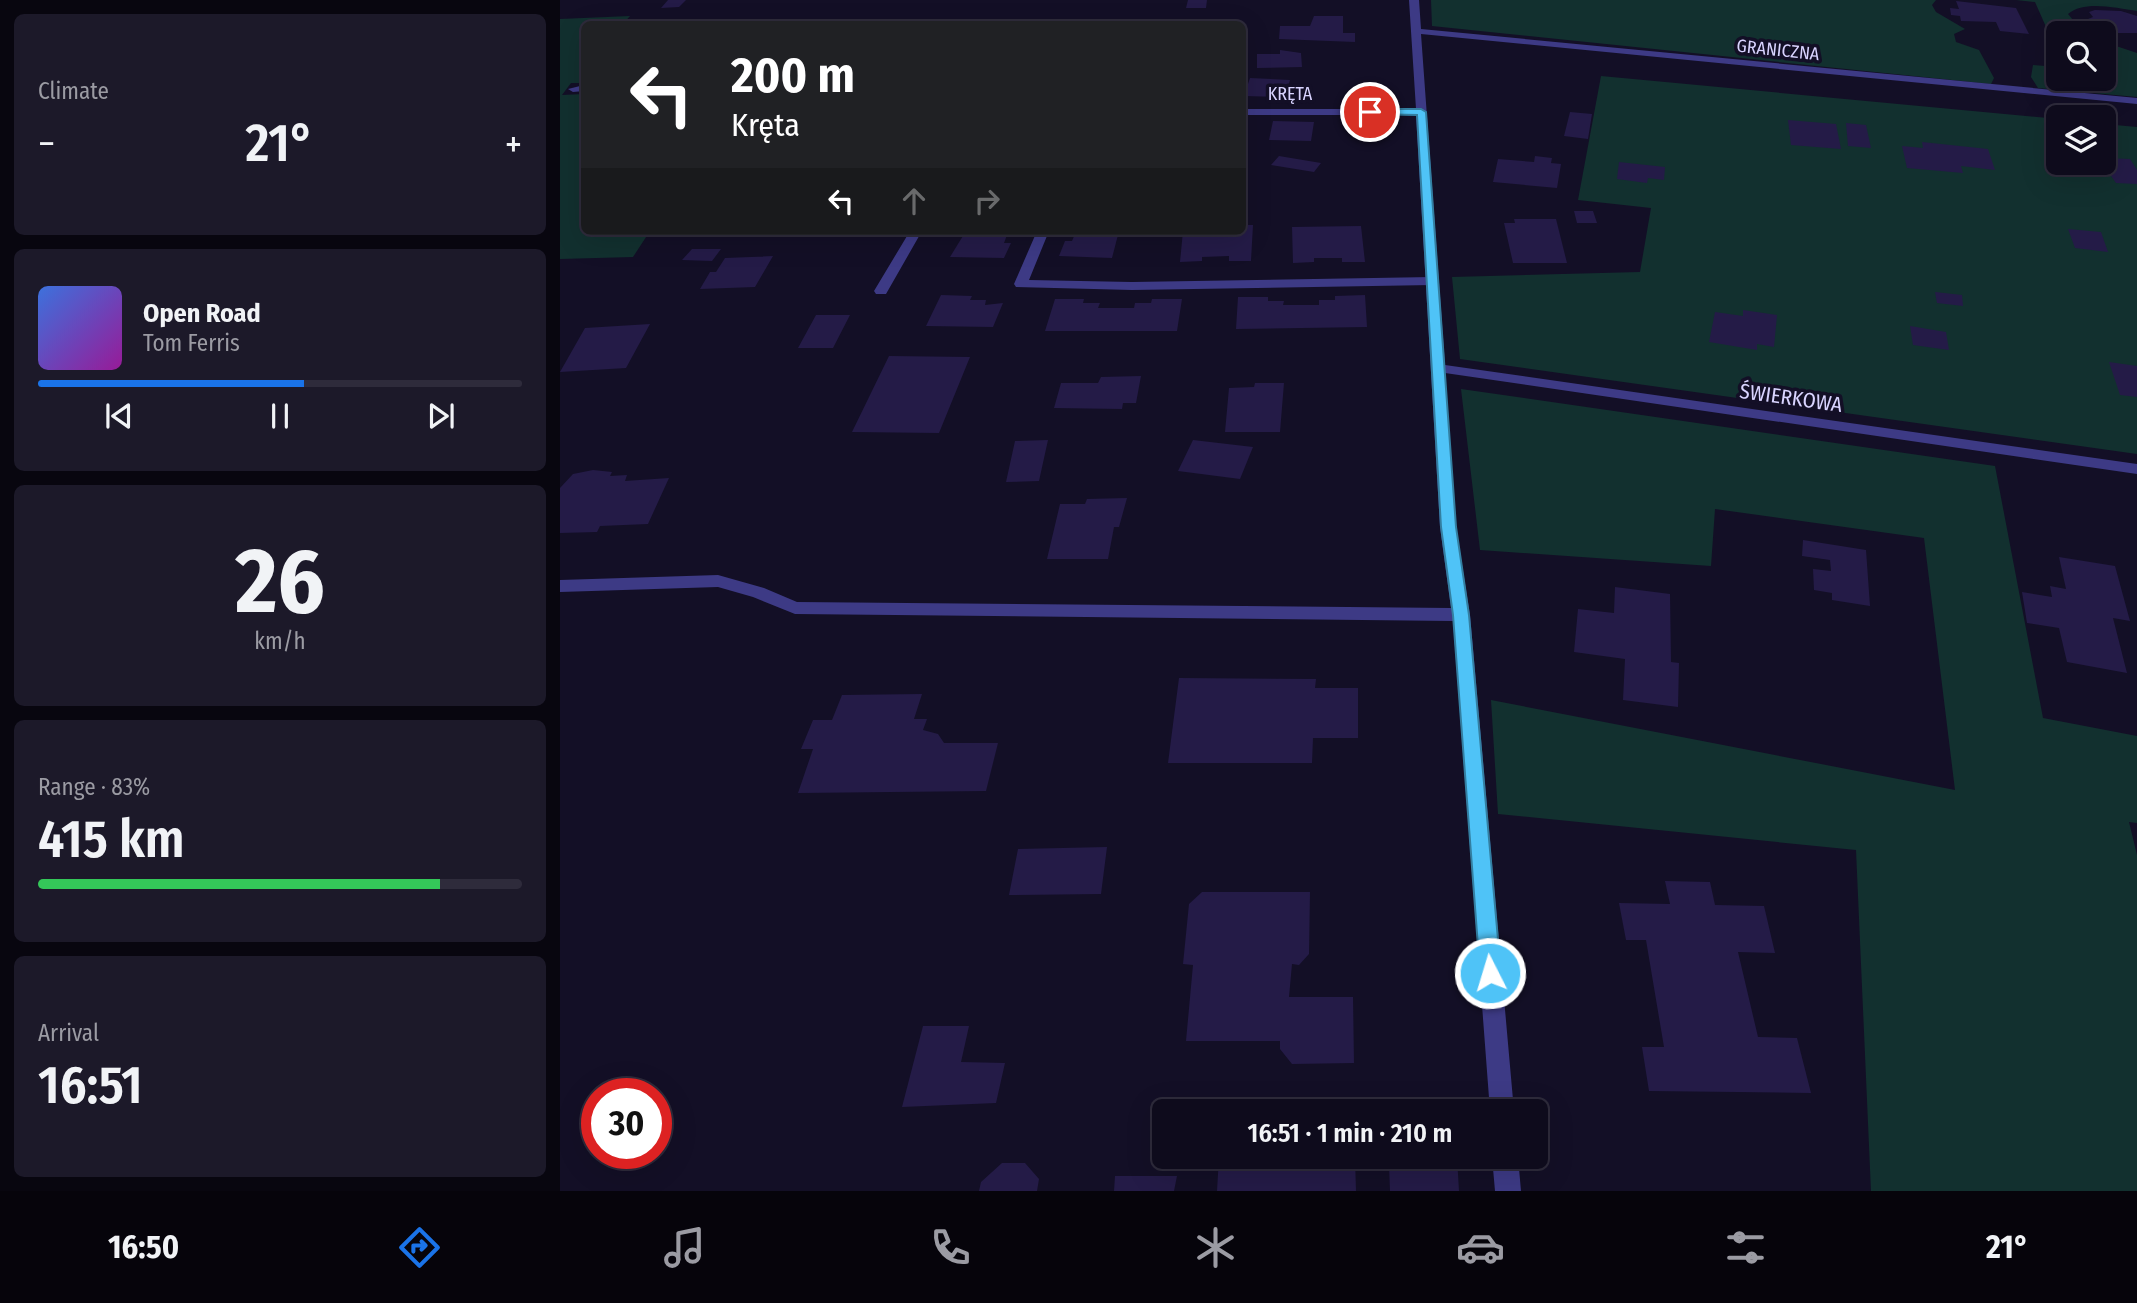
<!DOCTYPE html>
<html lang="en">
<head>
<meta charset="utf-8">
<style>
  body { margin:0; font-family:"Fira Sans Condensed",sans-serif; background:#1c1929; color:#f1f3f6; height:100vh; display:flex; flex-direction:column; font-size:26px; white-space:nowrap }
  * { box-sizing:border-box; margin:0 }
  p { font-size:23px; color:#9b9ba3 }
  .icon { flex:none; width:38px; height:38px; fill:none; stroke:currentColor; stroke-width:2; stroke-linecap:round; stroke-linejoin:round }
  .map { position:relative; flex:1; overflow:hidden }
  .drawer { display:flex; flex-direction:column; gap:14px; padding:14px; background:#08060f; width:560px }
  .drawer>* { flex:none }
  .top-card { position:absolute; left:21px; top:21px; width:665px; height:214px; border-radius:10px; box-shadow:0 7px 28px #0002,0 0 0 2px #2e2b3b; background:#202124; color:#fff; overflow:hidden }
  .buttons { position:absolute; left:1486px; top:21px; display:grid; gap:14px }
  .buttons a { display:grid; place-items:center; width:70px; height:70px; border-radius:10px; background:#0e0b1c; box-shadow:0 7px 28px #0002,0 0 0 2px #2e2b3b; font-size:35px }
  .speed { position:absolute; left:21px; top:1078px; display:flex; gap:14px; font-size:35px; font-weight:700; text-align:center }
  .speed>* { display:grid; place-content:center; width:91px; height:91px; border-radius:50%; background:#0e0b1c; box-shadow:0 7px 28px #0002,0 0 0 2px #2e2b3b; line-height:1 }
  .speed .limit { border:10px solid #d22; background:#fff; color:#111 }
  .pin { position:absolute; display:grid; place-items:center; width:60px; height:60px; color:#fff; margin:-30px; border:4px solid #fff; border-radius:50%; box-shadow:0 2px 7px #0007 }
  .me { position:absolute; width:77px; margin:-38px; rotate:355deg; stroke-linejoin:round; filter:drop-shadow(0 0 5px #0008) }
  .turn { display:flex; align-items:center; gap:24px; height:147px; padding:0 35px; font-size:32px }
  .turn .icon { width:91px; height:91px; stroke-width:2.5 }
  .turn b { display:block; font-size:49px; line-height:60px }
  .lanes { display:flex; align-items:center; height:66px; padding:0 35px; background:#0003; justify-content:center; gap:35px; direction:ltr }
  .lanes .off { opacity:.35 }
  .big { font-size:52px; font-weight:600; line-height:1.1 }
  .drawer .tile { flex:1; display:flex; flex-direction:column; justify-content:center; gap:10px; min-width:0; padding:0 24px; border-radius:10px; background:#1c1929 }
  .drawer .dial { align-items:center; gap:0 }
  .dial b { font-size:91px; line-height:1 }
  .song { display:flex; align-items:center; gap:21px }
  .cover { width:84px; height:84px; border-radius:10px; background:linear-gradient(135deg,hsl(220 70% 55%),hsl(300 70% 35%)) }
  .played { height:7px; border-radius:4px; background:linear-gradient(90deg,#1a73e8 55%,#2e2b3b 55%) }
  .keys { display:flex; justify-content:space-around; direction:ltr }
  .heat { display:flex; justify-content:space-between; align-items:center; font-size:38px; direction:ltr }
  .charge { height:10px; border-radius:5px; background:linear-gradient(90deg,#34c759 83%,#2e2b3b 0) }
  .trip { position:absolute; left:592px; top:1099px; width:396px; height:70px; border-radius:10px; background:#0e0b1c; box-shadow:0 7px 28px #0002,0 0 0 2px #2e2b3b; font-weight:600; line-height:70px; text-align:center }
  .tab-bar { display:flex; height:112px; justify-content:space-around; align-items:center; background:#06040b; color:#9b9ba3 }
  .tab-bar .icon { width:49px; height:49px }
  .tab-bar .current { color:#1a73e8 }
  .tab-bar b { font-size:32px; color:#f1f3f6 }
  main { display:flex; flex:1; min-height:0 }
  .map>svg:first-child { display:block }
  .green { fill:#12302f }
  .building { fill:#241b47 }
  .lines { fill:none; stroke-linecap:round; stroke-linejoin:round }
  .lane { fill:#3d3a85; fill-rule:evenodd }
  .street { fill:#3d3a85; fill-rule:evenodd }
  .route { fill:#4fc3f7; stroke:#337fa1; stroke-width:2 }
  .labels { text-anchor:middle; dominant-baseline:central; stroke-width:7; stroke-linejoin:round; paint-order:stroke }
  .far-street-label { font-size:18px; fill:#d9d4ff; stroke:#130f26 }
  .street-label { font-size:21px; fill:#d9d4ff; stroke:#130f26 }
</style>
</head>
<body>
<main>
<section class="drawer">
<div class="tile"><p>Climate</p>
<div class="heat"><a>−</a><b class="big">21°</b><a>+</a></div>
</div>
<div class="tile">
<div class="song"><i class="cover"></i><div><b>Open Road</b><p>Tom Ferris</p></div></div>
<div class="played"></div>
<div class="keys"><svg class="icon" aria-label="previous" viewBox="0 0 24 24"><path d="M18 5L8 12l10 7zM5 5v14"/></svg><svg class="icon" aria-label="pause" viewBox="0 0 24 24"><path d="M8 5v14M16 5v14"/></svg><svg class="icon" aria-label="next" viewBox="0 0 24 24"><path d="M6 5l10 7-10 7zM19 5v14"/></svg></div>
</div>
<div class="tile dial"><b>26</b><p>km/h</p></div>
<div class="tile"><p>Range · 83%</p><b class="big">415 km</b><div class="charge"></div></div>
<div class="tile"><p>Arrival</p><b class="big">16:51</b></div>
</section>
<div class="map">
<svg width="1577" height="1191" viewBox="0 0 1577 1191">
  <rect width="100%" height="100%" fill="#130f26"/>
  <path class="green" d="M871,0H1376L1372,5L1376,12L1405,29L1394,34L1396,42L1419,50L1434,78L1431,84L872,26Z
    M1456,0H1577V11C1556,8 1524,0 1508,14L1524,33H1498V54L1475,2Z
    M70,16L63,24H24V68L21,72H24V83H11L2,95L24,94V231H90L73,257L0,259V19Z
    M1544,42L1577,53V97L1478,88L1471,77L1473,65L1498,67V79H1544Z
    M1041,76L1498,119V163H1544V124L1577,127V454L900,359L892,277L1080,272L1091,208L1018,200Z
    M901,389L1435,466L1483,718L1577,736V823L1569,822L1577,855V1191H1311L1296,850L938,814L931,700L1395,790L1364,538L1155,509L1151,566L920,550Z"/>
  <path class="building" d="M108,0H126L119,7L101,8Z
    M628,0H647L646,8H626Z
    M1396,1L1456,8L1469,34L1440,31L1436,22L1401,21L1400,16L1391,15L1390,8L1399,9Z
    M1535,10L1561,11L1577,16V33H1550L1525,24L1523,21L1533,17L1529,12Z
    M754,16H783V33H795V42L719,39L720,26H750Z
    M720,50L741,53L742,67L697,68V54H720Z
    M690,78L730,80L725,97L684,96Z
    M1010,112L1032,114L1028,139L1004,136Z
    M1228,120L1276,124L1281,149L1231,145Z
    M713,121L754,122L751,141L709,140Z
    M1286,123L1306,125L1311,148L1288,146Z
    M1362,142L1428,149L1435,170L1401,166L1403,173L1347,168L1342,146L1363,148Z
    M719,156L761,163L754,172L711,165Z
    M975,156L992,158L991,163L1001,164L997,188L933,182L938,159L974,162Z
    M1544,158L1570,159L1577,170V184L1556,183L1542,163Z
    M1059,162L1105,167L1104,180L1088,178L1087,183L1057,179Z
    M1014,211H1033L1037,223H1017Z
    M954,219H996L1007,263H953L944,223H955Z
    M682,225H693L691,261H669V256L642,257V261L620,262L623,231H682Z
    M801,226L805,262H782V258H754V262L733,263L732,227Z
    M1508,229L1541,232L1548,252L1515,248Z
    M406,231H442L440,235H447L444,243H451L444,258L390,257Z
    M524,231H559L552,258L499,256L505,241H512L515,234H523Z
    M132,249H161L152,261L122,260Z
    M213,256L195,287L140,289L150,272H156L165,258Z
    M1375,292L1402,295L1403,306L1377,303Z
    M381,295L412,296L410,300H426L425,305L443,303L433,327L366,326Z
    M805,295L807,327L676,329L678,297H708V301H724L723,305H759V300H775V296Z
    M495,299H524L523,303H540L538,308H574L575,303H591L592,299H622L617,331H485Z
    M1183,310L1217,315L1214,347L1197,344V350L1149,342L1155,312L1183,316Z
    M256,315H290L273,348H238Z
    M90,324L66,368L0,372L25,328Z
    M1350,326L1386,332L1389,350L1353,345Z
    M329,356L410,357L379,433L292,432Z
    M1549,362L1577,366V397L1560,395Z
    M581,376L576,403H563L562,409L494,408L501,383H538L541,377Z
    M695,383H724L720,432H665L669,388L694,387Z
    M488,440L479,481L446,482L455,441Z
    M633,440L693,447L680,479L618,471Z
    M33,470L52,472L50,476L67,475L65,481L109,478L88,524L40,526L37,532L0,533V488L13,474Z
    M567,498L559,527H554L548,559H487L500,504H525L527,499Z
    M1243,540L1306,550L1310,606L1272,600V593L1254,590L1253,569L1271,571L1270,560L1242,556Z
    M1499,557L1555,566L1570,621L1553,618L1567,673L1507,662L1499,628L1467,623L1462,592L1492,597L1490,586L1506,589Z
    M1055,587L1110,594L1111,662L1119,663L1118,707L1063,700L1065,659L1014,652L1018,609L1054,613Z
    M619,678L756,679L755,688H798V738H753L752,763H608Z
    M362,694L354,719H367L363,730L378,734L384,743H438L426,791L238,793L253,749H241L253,720H272L282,695Z
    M547,847L541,894L449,895L458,849Z
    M1105,881L1150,882L1155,905L1204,906L1215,953L1178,952L1198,1037L1237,1038L1251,1093L1089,1091L1082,1047H1104L1086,940H1066L1059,903L1110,904Z
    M642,892H750L749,954L739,965L732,964L729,997H793L794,1063L732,1064L720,1049V1041H626L633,965L623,964L629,904Z
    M363,1026H409L401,1062L445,1063L436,1103L342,1107Z
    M659,1157H795L796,1191H657Z
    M844,1157H897L899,1191H830L829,1165H844Z
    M442,1163H465L479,1179L477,1191H419L421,1182Z
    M555,1176H617L614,1191H554Z"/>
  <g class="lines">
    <path class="lane" d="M24,85V91L13,92L8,89Z
      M477,231H489L469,280L572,282L872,277L879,281L872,285L572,290L456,287L454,284Z"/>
    <path class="street" d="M849,0H859L861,29L1577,98V104L861,34L885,365L1577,464V474L885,373L896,527L910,615L954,1111H930L893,621L235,614L193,597L158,587L0,592V580L158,575L204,588L237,602L891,608L880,527L856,115H682V109H856Z
      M350,231H362L326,294H316L314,291Z
      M932,1157H958L961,1191H935Z"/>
  </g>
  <path class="route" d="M810,109H861L866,112L896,527L909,615L941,973L938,980L930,983L923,980L920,973L893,615L881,527L857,115L807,114V110Z"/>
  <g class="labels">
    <g class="far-street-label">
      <text transform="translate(1218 50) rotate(6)">GRANICZNA</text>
      <text x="730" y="94">KRĘTA</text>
    </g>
    <g class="street-label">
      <text transform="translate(1231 398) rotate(8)">ŚWIERKOWA</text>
    </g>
  </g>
</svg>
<div class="buttons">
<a><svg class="icon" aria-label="search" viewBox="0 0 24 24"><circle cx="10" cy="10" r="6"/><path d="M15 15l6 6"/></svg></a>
<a><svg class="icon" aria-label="layers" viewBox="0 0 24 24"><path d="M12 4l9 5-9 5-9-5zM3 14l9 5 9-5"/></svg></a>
</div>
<div class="speed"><div class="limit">30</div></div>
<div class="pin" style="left:810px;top:112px;background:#d93025"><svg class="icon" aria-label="arrive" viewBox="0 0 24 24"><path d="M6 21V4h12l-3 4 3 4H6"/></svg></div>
<svg class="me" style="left:930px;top:973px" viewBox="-20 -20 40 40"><circle r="17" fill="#4fc3f7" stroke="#fff" stroke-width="3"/><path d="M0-11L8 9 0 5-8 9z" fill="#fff"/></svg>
<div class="trip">16:51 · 1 min · 210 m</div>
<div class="top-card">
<div class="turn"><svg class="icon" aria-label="left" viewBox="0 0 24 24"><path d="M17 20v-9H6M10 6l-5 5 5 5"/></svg><div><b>200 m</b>Kręta</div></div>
<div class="lanes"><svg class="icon" aria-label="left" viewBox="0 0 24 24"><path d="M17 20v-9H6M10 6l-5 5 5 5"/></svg><svg class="icon off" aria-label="ahead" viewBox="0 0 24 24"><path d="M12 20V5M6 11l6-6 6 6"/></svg><svg class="icon off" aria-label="right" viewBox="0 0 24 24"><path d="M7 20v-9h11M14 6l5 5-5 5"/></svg></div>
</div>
</div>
</main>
<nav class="tab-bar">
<b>16:50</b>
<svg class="icon current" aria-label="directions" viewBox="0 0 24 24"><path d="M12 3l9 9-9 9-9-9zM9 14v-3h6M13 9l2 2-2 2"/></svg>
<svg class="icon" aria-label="music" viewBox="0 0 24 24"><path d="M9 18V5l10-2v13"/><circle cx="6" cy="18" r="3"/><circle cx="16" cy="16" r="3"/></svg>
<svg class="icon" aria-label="phone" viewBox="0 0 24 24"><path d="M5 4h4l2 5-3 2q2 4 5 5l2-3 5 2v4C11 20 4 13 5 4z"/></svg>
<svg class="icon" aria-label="climate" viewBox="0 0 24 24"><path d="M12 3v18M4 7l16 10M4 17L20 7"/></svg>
<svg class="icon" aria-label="car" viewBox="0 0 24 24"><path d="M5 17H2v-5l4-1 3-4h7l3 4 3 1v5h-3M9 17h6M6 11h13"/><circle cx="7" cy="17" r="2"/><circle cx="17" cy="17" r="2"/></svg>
<svg class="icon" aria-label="filters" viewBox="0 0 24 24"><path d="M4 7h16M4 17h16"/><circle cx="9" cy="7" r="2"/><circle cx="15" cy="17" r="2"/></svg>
<b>21°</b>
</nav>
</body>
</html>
